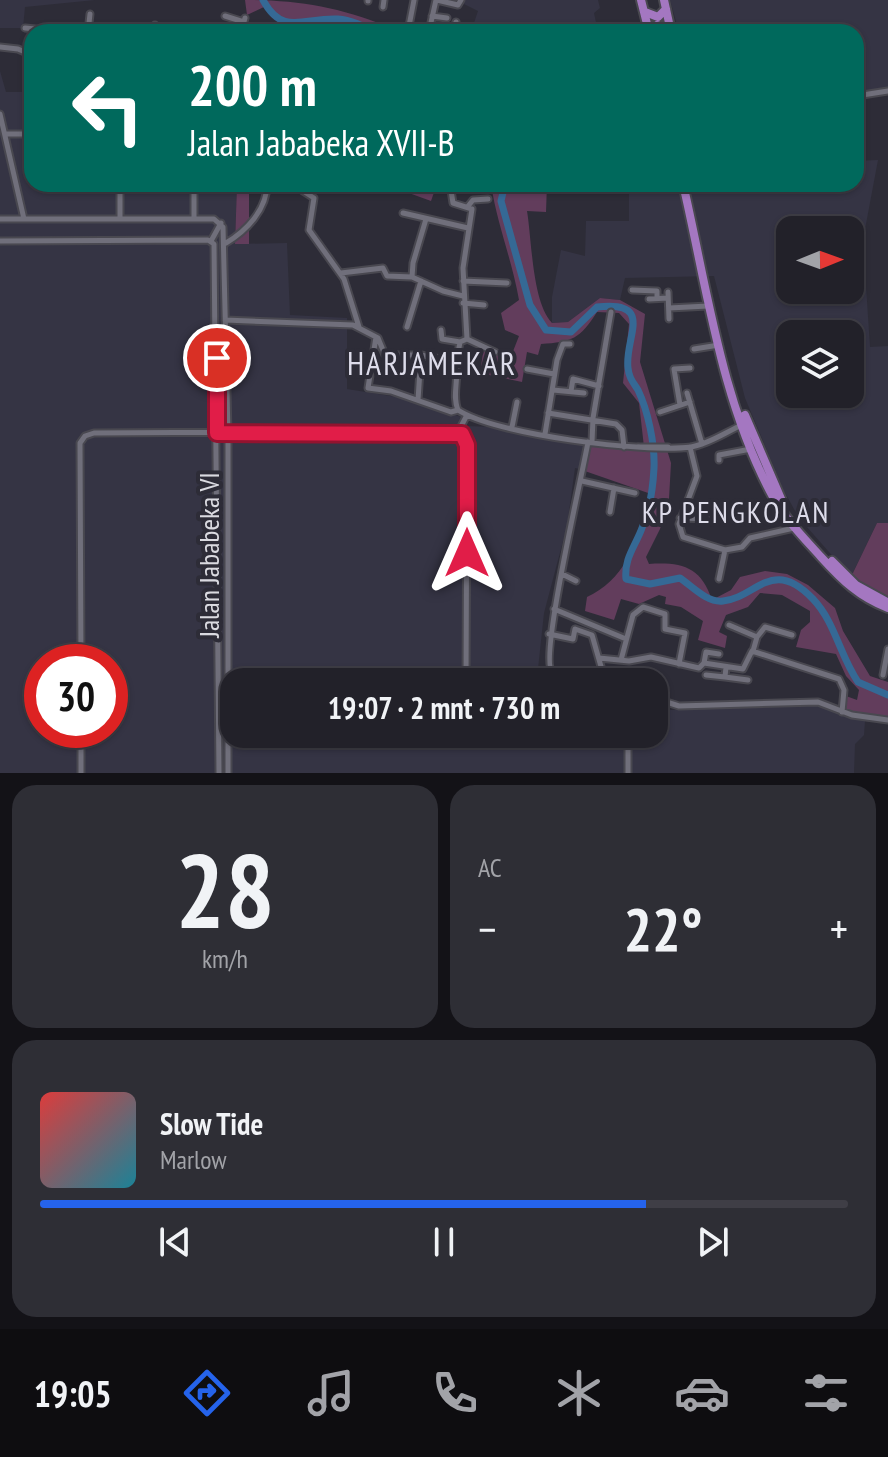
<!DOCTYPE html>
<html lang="id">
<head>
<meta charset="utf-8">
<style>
  body { margin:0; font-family:"PT Sans Narrow",sans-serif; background:#2e2e35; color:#f1f3f6; height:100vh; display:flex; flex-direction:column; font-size:30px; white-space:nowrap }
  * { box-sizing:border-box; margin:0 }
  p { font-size:26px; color:#a2a3a8 }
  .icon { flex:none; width:44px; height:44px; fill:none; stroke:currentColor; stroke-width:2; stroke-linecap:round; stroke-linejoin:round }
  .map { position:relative; height:773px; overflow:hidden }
  .side { display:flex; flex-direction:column; gap:12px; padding:12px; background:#131217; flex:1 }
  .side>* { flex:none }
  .guide { position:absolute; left:24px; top:24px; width:840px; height:168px; border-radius:24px; box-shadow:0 2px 6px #0004,0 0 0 2px #3f3e46; background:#00695c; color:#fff; overflow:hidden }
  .needle { width:52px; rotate:89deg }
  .fabs { position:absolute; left:776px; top:216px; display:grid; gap:16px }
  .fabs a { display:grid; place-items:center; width:88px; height:88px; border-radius:16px; background:#222129; box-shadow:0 2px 6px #0004,0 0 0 2px #3f3e46; font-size:40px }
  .speed { position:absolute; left:24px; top:644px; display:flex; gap:16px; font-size:40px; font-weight:700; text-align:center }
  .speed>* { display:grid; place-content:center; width:104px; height:104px; border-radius:50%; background:#222129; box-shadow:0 2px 6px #0004,0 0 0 2px #3f3e46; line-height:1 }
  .speed .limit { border:12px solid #d22; background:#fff; color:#111 }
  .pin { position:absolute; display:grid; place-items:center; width:68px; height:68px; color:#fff; margin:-34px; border:4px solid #fff; border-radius:50%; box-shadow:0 2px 8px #0007 }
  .me { position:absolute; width:88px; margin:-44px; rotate:0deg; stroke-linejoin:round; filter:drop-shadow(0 0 6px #0008) }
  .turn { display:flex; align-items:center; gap:28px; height:168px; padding:0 32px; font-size:36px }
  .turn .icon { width:104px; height:104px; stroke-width:2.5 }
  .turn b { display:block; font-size:56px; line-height:68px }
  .big { font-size:60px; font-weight:600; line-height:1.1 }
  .side .tile { flex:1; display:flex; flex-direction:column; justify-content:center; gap:12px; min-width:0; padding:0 28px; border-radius:24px; background:#2e2e35 }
  .side .dial { align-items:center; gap:0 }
  .dial b { font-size:104px; line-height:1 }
  .song { display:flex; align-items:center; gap:24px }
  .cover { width:96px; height:96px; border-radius:12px; background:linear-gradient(135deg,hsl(0 70% 55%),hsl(190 70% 35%)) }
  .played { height:8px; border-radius:4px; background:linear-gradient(90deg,#2563eb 75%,#3f3e46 75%) }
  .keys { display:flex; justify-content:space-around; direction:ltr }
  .heat { display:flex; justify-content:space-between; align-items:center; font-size:44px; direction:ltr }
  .side .tiles { flex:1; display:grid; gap:12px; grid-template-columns:1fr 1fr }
  .tile:last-child { grid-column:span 2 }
  .trip { position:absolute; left:220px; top:668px; width:448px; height:80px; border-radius:24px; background:#222129; box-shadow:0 2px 6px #0004,0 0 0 2px #3f3e46; font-weight:600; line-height:80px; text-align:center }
  .tabs { display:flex; height:128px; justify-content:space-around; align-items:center; background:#0e0d10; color:#a2a3a8 }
  .tabs .icon { width:56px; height:56px }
  .tabs .on { color:#2563eb }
  .tabs b { font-size:36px; color:#f1f3f6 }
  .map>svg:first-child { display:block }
  .built { fill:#353444; fill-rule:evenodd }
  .green { fill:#623d5c }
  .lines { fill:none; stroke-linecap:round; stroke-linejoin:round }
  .river { stroke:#356995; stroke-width:7 }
  .minor-casing { stroke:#494850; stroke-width:9 }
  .highway-casing { stroke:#494850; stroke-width:12 }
  .minor { stroke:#706f7b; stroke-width:5 }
  .highway { stroke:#a477c1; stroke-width:8 }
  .route-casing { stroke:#92132f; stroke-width:20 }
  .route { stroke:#e11d48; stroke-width:14 }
  .labels { text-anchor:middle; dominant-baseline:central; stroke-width:8; stroke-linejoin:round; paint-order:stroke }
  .street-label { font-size:28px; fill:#dadae0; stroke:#2d2c37 }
  .neighbourhood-label { font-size:30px; letter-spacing:2px; fill:#dddcea; stroke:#2d2c37 }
  .quarter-label { font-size:32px; letter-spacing:2px; fill:#dddcea; stroke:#2d2c37 }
</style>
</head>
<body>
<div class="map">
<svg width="888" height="773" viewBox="0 0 888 773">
  <rect width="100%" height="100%" fill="#2d2c37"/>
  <path class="built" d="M0,0H95L25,7L23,28H0Z
    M465,0H598L600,8L594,13L598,32H471L478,11L464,4Z
    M670,0H888V95L863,96L861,80H856V32H679Z
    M0,71L6,92H32V184H237L235,244L287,243L290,315L347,318V389L409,399L464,418V426L497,427L584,443L579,469L575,468L567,526L544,613L538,669L596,682H234V734H654V702L670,710L821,705L865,721L864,735L855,744L854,773H0ZM42,662H110V730H42Z
    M878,160L863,240L870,347L888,346V523H877L851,577L799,518L784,491L745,398L714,276L625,278L620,300L600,298L568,322L552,323V297L561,250L585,256L586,221H629V188H607V184H856V161ZM790,230H850V290H790ZM790,334H850V394H790Z"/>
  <path class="green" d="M245,0C296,0 339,7 386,26L393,32H260L283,22L272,17L266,6L247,15Z
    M237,184H249V244H235Z
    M384,184H437L431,201Z
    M491,184H547L546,212L527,211C532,241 532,302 552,323L568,322L600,298L620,300L645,314L640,362L671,463L669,499L660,529L646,557L649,564C682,562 701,567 712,600L731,590L740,577L765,571L787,574L808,585L835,608L843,631L870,676L888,682V722L865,721L843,713L846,696L857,700L859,690L846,676L836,654L796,647L801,630L810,622V611L782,595L760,593L748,607L726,615L719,632L727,636L725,648L698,640L703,621L681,607L665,604L666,597L659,595L639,604L621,599L614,620L585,611L587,597C627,579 641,535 651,494L579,469L584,443L644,447L639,403L623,383L629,324L619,313L597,312C580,339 572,342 541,344L538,355L527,352L522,382L480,373L484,346L510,359L519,336L505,330L501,313L519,300C512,260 497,224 491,184Z
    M877,523H888V599L851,577Z"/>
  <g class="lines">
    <path class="river" d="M263,0C283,37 304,17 338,19C351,20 363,26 375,32
      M505,184L501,201L530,305L546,330L571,332L597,307C656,300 624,338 628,368C629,378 633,382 638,390C648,411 655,444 654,468C653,488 650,509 642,528C635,547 624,558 626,579L650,584L680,578C692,586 707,603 723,601C756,598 772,556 813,599C835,622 840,656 858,682L888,695"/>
    <defs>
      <path id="minor" d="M437,0L458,5L461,0
        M368,1V0
        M383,7L384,0
        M225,16L244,22
        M432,16L447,18
        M155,25V32
        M409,26L414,0
        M430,27L436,0
        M25,28L67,32
        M130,30L143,32
        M88,32L90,14
        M194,32L198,29L214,32
        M241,32L245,18
        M453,32L456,22
        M0,47L18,49L32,55
        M856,96L888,91
        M0,114L24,219
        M5,134H32
        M300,184L303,191L314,198L309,230L344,279L359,327
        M450,184L453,203L472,209L463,268L467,339L460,342L456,364
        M469,205L473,200L488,199
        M403,213L468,228
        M120,218V184
        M0,219H214L223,227L228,433V773
        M194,219V184
        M0,241L208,240L214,244L219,773
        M211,241L221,223
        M226,243C246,231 267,210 267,184
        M341,273L383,268L387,276L412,277L443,291L463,296
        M412,277L413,263L426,219
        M463,281L507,283
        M632,290L657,291V298
        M668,292L669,319
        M649,299L668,298
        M463,303L484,305
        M669,308L708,306
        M225,320L353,325L378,338L385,355H421L454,362C461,376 451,394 458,410C496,435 645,453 691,447C709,444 726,432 742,425
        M407,327L421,281
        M441,330L442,339L460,342
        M376,337L368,388L391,391L451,412L458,410
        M467,339L495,352
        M694,349L719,345
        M527,369L554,374
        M553,390L584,393
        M571,391L573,379L599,386
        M687,393L702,444
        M418,400L421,355
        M680,405L674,369L690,368
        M660,412L690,402
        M548,413L616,424L622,430L624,447
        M512,427L517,402
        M458,432L467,415
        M545,434L557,360L563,344H570
        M588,442C583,472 539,659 552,671L601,676L616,682
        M592,442L593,418L611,312
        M638,447H668
        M690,447L697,476L679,524L683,537L725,550L742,547L750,538L794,528
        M719,460V455L751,449
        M582,481L635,493
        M610,512L614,488
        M680,518L712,519
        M562,574L576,581
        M719,579L725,550
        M554,609L626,639
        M729,625L757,637L753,651
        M549,634L573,639L575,629L592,635L604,677
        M757,637L765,627L792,635
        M599,658L629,661L651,657L699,668L704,663L743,669L752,651L839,679L844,690L842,712
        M621,660L633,615L643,607L665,614V629L685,633L679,664
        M81,662L80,443L85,436L94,433L454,431L465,437L467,445L466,682
        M704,663L706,652L719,654
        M726,667L725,677L748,680
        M706,675L725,677
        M883,675L888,649
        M654,698L679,706L818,702L852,715L888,720
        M81,730V773
        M628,734V773"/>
      <path id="highway" d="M641,0L649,32
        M664,0L671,32
        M645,12L658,17L666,9
        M650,32L657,25L670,30
        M683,184C707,287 721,401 772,495C784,518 804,538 821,557C842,580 859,597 888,608
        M745,415L782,501
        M832,561L856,585L887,602"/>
    </defs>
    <use href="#minor" class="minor-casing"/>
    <use href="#highway" class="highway-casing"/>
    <use href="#minor" class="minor"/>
    <use href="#highway" class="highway"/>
  </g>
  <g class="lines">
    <defs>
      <path id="route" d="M217,358V433L462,434L467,445V553"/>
    </defs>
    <use href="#route" class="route-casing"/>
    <use href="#route" class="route"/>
  </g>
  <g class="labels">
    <g class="street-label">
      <text transform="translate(208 555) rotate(-90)">Jalan Jababeka VI</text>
    </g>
    <g class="neighbourhood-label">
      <text x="736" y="511">KP PENGKOLAN</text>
    </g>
    <g class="quarter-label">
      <text x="432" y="363">HARJAMEKAR</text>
    </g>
  </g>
</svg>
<div class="fabs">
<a><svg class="needle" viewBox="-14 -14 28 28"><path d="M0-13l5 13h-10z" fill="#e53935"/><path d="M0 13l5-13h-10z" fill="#a2a3a8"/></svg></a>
<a><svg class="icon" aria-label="layers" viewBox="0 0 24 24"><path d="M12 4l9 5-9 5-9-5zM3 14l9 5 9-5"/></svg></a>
</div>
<div class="speed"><div class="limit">30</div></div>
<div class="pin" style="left:217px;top:358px;background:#d93025"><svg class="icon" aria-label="arrive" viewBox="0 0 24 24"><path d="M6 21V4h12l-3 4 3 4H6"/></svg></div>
<svg class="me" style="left:467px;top:553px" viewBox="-20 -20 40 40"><path d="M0-17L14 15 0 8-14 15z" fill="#e11d48" stroke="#fff" stroke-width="4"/></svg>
<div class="trip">19:07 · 2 mnt · 730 m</div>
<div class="guide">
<div class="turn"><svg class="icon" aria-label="left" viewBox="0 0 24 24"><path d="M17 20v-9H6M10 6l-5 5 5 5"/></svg><div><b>200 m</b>Jalan Jababeka XVII-B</div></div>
</div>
</div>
<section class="side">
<div class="tiles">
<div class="tile dial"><b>28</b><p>km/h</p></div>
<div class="tile"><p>AC</p>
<div class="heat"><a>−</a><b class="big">22°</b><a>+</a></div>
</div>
<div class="tile">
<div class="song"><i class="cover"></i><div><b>Slow Tide</b><p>Marlow</p></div></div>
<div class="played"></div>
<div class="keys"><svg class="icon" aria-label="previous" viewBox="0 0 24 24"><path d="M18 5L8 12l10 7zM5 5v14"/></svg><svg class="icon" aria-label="pause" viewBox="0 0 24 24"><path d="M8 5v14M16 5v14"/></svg><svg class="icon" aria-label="next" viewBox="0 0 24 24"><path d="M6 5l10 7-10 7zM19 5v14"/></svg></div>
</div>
</div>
</section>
<nav class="tabs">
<b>19:05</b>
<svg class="icon on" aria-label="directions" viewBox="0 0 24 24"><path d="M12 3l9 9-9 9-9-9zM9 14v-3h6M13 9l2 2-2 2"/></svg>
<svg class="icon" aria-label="music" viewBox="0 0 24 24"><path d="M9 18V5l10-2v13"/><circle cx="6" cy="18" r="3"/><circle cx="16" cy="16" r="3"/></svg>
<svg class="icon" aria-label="phone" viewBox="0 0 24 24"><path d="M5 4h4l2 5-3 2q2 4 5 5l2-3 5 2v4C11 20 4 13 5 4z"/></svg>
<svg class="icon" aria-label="climate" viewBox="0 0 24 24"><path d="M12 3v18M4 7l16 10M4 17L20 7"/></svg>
<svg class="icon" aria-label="car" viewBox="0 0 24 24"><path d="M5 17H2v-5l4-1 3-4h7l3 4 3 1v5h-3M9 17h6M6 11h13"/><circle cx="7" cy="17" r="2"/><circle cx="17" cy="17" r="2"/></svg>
<svg class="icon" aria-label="filters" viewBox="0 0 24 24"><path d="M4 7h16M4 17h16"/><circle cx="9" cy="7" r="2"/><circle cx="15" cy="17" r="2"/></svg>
</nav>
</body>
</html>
